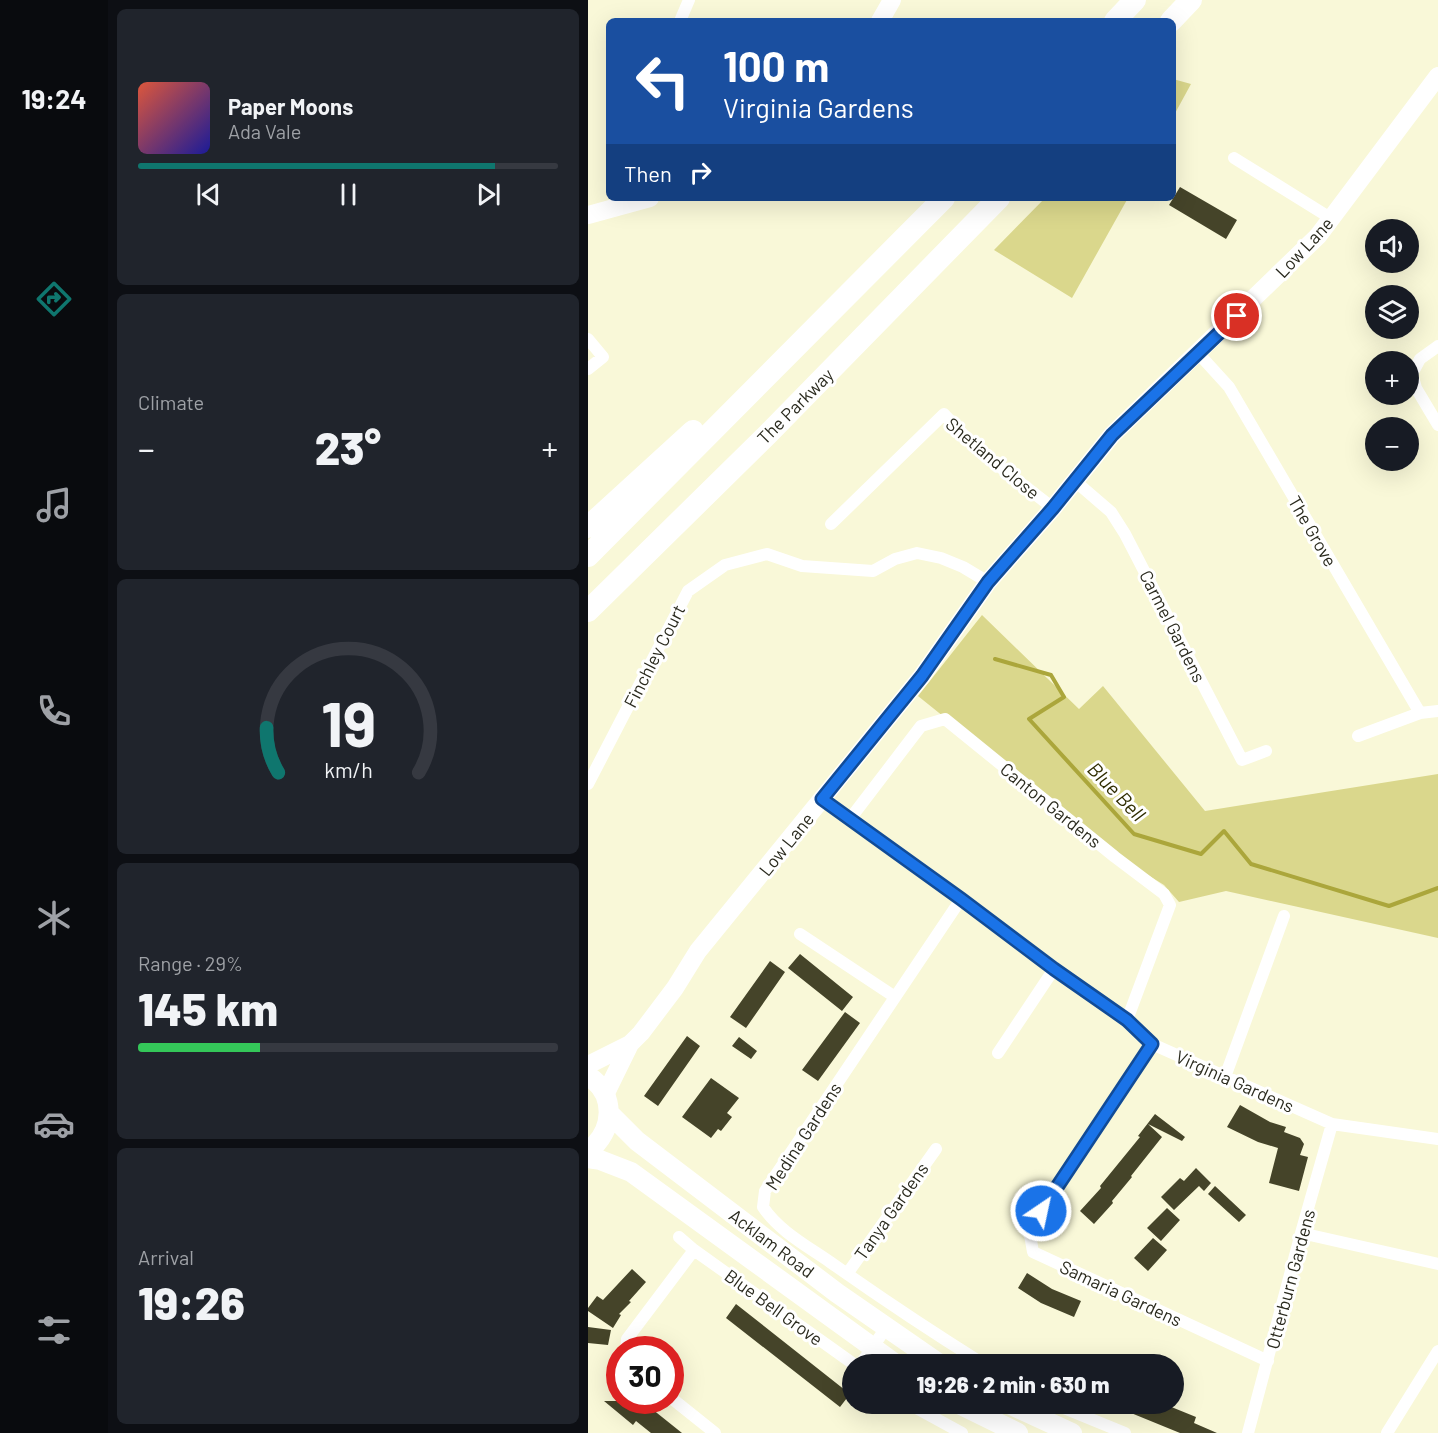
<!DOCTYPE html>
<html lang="en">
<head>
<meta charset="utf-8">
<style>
  body { margin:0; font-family:Barlow,sans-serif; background:#20242c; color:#f1f3f6; height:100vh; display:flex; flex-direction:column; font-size:22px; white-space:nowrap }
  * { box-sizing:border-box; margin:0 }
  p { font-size:20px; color:#9ea1a6 }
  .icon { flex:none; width:33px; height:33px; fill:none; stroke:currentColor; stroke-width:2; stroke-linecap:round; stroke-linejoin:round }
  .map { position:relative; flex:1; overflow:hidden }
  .details { display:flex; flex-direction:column; gap:9px; padding:9px; background:#0d0f14; width:480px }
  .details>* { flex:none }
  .banner { position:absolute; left:18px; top:18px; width:570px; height:183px; border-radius:9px; box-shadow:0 6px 24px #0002; background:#1a4fa0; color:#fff; overflow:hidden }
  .buttons { position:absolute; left:777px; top:219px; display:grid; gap:12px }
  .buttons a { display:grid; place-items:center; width:54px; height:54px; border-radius:50%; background:#171b24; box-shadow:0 6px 24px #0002; font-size:30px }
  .speed { position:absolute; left:18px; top:1336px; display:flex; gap:12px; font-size:30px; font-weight:700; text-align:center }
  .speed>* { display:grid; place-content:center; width:78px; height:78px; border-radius:50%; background:#171b24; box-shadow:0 6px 24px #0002; line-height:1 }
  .speed .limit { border:9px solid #d22; background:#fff; color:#111 }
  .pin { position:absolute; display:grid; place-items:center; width:51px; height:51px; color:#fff; margin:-26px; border:3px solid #fff; border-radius:50%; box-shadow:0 2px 6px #0007 }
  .me { position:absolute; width:66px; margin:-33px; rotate:34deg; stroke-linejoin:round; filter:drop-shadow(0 0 4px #0008) }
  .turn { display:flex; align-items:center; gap:21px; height:126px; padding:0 18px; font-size:27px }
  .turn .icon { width:78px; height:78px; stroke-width:2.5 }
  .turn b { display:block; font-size:42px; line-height:51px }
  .then { display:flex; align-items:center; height:57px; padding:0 18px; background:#0003; gap:12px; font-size:22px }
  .big { font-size:45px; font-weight:800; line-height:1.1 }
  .details .widget { flex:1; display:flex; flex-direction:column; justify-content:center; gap:9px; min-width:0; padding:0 21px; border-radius:9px; background:#20242c }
  .details .dial { align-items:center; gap:0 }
  .dial svg { height:156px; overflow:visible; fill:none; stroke:#363941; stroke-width:7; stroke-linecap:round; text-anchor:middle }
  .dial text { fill:#f1f3f6; stroke:none }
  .song { display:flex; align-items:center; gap:18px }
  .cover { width:72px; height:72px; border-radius:9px; background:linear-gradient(135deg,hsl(10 70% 55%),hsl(240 70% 35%)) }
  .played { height:6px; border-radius:3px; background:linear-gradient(90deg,#0f766e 85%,#363941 85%) }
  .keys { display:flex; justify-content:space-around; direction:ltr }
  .heat { display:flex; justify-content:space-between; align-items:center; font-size:33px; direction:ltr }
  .charge { height:9px; border-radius:4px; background:linear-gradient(90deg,#34c759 29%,#363941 0) }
  .trip { position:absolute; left:254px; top:1354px; width:342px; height:60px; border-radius:30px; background:#171b24; box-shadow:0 6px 24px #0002; font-weight:800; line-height:60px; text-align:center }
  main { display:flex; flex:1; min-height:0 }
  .tab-bar { display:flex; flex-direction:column; width:108px; justify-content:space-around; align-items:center; background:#090b0e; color:#9ea1a6 }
  .tab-bar .icon { width:42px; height:42px }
  .tab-bar .current { color:#0f766e }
  .tab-bar b { font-size:27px; color:#f1f3f6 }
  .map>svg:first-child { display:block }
  .green { fill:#dad78c }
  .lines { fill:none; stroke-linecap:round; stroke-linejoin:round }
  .stream { stroke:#aba63b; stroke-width:4 }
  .building { fill:#454429 }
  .street { stroke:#fff; stroke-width:12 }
  .secondary { stroke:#fff; stroke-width:18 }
  .primary { stroke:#fff; stroke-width:20 }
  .highway { stroke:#fff; stroke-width:22 }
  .route-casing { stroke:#114b97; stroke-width:15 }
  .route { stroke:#1a73e8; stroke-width:10 }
  .labels { text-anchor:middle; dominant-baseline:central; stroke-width:6; stroke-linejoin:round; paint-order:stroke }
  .street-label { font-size:18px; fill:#2a2a1e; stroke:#fff }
  .water-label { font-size:20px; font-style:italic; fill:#302d00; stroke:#fff }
</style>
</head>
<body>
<main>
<nav class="tab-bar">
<b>19:24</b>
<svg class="icon current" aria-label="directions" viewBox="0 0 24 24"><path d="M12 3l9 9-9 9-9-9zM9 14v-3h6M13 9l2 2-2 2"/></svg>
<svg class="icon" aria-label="music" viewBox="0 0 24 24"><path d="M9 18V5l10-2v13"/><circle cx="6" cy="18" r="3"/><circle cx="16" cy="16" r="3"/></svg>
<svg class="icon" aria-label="phone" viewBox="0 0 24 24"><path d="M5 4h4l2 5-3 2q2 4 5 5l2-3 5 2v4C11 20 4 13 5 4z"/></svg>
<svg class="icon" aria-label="climate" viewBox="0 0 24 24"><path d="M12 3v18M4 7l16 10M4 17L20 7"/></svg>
<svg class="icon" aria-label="car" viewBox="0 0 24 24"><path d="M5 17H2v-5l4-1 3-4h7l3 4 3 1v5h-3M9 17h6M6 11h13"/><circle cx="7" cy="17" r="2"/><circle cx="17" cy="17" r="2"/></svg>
<svg class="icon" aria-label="filters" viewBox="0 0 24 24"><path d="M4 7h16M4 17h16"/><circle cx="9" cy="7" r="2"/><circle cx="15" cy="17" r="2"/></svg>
</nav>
<section class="details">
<div class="widget">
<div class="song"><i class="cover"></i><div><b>Paper Moons</b><p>Ada Vale</p></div></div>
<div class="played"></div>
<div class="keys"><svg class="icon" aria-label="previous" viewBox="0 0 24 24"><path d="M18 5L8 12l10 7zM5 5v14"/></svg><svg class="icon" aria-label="pause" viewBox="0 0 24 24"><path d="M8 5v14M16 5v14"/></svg><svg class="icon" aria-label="next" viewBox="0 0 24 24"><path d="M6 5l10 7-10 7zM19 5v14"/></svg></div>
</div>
<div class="widget"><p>Climate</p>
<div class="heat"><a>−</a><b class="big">23°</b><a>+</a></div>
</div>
<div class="widget dial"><svg viewBox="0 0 100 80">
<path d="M14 69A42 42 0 1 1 86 69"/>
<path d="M14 69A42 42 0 0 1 8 46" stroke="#0f766e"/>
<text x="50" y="56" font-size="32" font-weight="700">19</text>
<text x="50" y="72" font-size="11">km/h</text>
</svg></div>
<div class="widget"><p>Range · 29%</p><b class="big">145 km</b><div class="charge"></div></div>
<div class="widget"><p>Arrival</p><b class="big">19:26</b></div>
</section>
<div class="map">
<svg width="850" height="1433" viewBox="0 0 850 1433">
  <rect width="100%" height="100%" fill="#f9f8d8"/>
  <path class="green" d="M585,79L603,84L585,117Z
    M457,198H540L484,298L406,250Z
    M394,615L491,709L515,686L617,811L850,774V938L638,891L591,902L576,885L529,856L330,696Z"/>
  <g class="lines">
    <path class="stream" d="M407,659L463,675L476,697L441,719L546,834L613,854L636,831L663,864L801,906L850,888"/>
  </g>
  <path class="building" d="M592,187L649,220L638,239L581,205Z
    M212,954L265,997L254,1011L200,968Z
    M182,961L197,972L158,1028L142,1017Z
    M257,1012L272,1023L230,1081L214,1070Z
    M99,1036L112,1046L70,1106L56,1096Z
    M151,1037L169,1051L163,1059L144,1046Z
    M123,1078L151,1098L139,1113L144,1117L133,1131L130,1129L123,1138L94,1117Z
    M652,1105L682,1122L698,1127L696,1132L712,1138L716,1144L712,1155L720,1157L711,1191L681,1183L690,1148L670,1142L639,1127Z
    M567,1114L597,1137L594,1141L560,1124L574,1137L543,1176L544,1177L524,1201L525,1203L506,1224L492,1211L513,1188L512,1186L552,1137L550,1136Z
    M608,1168L623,1183L616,1191L611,1186L586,1210L573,1197L592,1178L596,1181Z
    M627,1186L658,1215L651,1222L620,1194Z
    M579,1208L592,1220L573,1241L559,1228Z
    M565,1238L579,1250L560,1271L546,1258Z
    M44,1269L58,1282L41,1301L43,1302L31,1314L33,1315L25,1328L0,1311V1308L9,1296L15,1300Z
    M439,1273L464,1289L493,1301L486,1317L453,1303L430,1288Z
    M148,1304L262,1394L252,1407L138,1318Z
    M0,1327L23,1330L20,1345L0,1343Z
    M16,1401H54L94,1433H63L48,1421L45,1425Z
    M521,1404H576L608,1417L606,1423L629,1433H592Z"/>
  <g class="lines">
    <path class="street" d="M92,21L101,0
      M646,158L744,219
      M0,339L15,357L0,369
      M850,346L832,359L824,374L828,388L850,425
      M610,353L641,387L832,713
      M487,481L523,512L537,534L654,760L678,751
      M243,524L356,414L390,450L465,508
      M770,736L832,713L850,711
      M0,784L100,591L137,565L179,554L214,566L285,571L307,559L329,553L353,558L375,567L400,582
      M234,799L373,899L466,969L539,1020L564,1044L744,1124L850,1139
      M262,819L333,726L357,719L527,857L576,894L582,905L539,1020
      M373,899L177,1191L175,1207C191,1231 219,1246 242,1262C293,1298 344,1332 397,1365
      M212,934L307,997
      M564,1044L441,1229L445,1252L680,1361
      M410,1053L466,969
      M637,1077L696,916
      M713,1233L850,1264
      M91,1237L106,1250L267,1365
      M259,1274L348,1149
      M38,1350L39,1339L106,1250
      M272,1365L298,1328
      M82,1397L127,1433
      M321,1404L374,1433
      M466,1404L537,1433
      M660,1433L713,1233L744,1124
      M799,1433L850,1351"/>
    <path class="secondary" d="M292,21L304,0
      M0,215L62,198
      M0,1065L42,1044L53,1033L87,988L110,951L334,676L400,582L465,508L524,435L730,236L850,76
      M17,1095L42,1044"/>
    <path class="primary" d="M0,1076C29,1094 26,1132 0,1151
      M21,1113L49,1141L249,1293L353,1365
      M0,1158L12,1160L43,1172L309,1365
      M371,1404L430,1433
      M421,1404L484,1433"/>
    <path class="highway" d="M527,21L547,0
      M583,21L603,0
      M0,527L105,431
      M0,556L356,198
      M0,611L180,434L411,198"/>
  </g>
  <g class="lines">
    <defs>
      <path id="route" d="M453,1211L564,1044L539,1020L466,969L373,899L234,799L334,676L400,582L465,508L524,435L649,316"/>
    </defs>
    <use href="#route" class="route-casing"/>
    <use href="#route" class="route"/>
  </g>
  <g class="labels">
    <g class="street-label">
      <text transform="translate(716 247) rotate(-47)">Low Lane</text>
      <text transform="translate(207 406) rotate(-45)">The Parkway</text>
      <text transform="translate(405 458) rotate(40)">Shetland Close</text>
      <text transform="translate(725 531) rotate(60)">The Grove</text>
      <text transform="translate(585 626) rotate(63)">Carmel Gardens</text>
      <text transform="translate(66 656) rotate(-63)">Finchley Court</text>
      <text transform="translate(463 805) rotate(39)">Canton Gardens</text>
      <text transform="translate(198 844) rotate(-51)">Low Lane</text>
      <text transform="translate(647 1081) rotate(24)">Virginia Gardens</text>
      <text transform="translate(215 1136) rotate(-57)">Medina Gardens</text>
      <text transform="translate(303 1211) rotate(-55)">Tanya Gardens</text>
      <text transform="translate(184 1243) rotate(37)">Acklam Road</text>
      <text transform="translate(702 1279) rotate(-75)">Otterburn Gardens</text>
      <text transform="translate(533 1293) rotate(25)">Samaria Gardens</text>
      <text transform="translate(186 1307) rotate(36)">Blue Bell Grove</text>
    </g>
    <g class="water-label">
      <text transform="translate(529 791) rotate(46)">Blue Bell</text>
    </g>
  </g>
</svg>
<div class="buttons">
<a><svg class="icon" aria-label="sound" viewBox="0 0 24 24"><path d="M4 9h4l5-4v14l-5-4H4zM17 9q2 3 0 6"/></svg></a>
<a><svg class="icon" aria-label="layers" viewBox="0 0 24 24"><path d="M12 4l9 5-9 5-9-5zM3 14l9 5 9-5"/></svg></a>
<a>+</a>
<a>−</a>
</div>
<div class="speed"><div class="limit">30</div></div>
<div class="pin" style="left:649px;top:316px;background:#d93025"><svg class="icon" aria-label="arrive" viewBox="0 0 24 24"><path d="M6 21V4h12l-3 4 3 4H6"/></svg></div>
<svg class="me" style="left:453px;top:1211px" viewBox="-20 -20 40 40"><circle r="17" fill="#1a73e8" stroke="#fff" stroke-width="3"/><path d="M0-11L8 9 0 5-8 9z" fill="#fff"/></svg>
<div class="trip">19:26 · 2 min · 630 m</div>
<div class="banner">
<div class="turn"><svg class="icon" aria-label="left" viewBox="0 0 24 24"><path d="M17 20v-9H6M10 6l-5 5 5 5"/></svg><div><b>100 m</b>Virginia Gardens</div></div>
<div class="then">Then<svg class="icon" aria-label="right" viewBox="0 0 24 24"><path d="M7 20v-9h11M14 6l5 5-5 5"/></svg></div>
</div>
</div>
</main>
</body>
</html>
